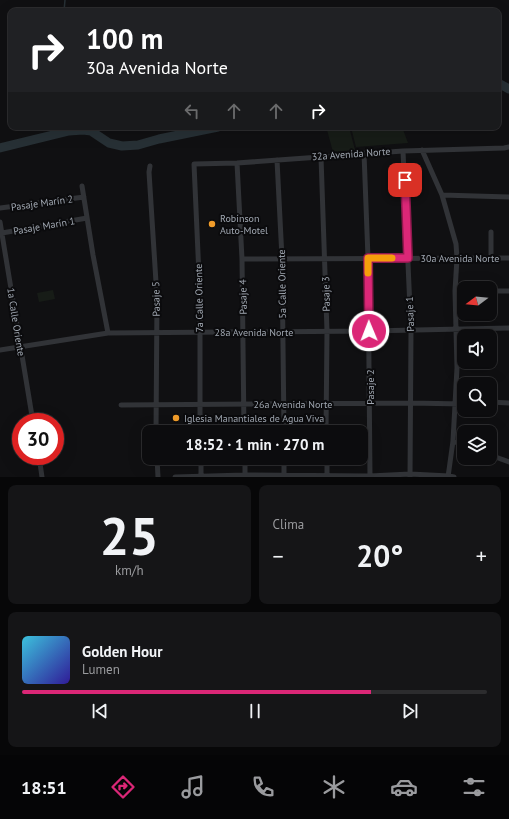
<!DOCTYPE html>
<html lang="es">
<head>
<meta charset="utf-8">
<style>
  body { margin:0; font-family:"PT Sans",sans-serif; background:#151517; color:#f1f3f6; height:100vh; display:flex; flex-direction:column; font-size:15px; white-space:nowrap }
  * { box-sizing:border-box; margin:0 }
  p { font-size:13px; color:#9a9b9e }
  .icon { flex:none; width:22px; height:22px; fill:none; stroke:currentColor; stroke-width:2; stroke-linecap:round; stroke-linejoin:round }
  .map { position:relative; height:477px; overflow:hidden }
  .drawer { display:flex; flex-direction:column; gap:8px; padding:8px; background:#070708; flex:1 }
  .drawer>* { flex:none }
  .hud { position:absolute; left:8px; top:8px; width:493px; height:122px; border-radius:8px; box-shadow:0 4px 16px #0002,0 0 0 1px #2c2c2e; background:#202124; color:#fff; overflow:hidden }
  .needle { width:26px; rotate:254deg }
  .tools { position:absolute; left:457px; top:281px; display:grid; gap:8px }
  .tools a { display:grid; place-items:center; width:40px; height:40px; border-radius:8px; background:#0c0c0e; box-shadow:0 4px 16px #0002,0 0 0 1px #2c2c2e; font-size:20px }
  .speed { position:absolute; left:12px; top:413px; display:flex; gap:8px; font-size:20px; font-weight:700; text-align:center }
  .speed>* { display:grid; place-content:center; width:52px; height:52px; border-radius:50%; background:#0c0c0e; box-shadow:0 4px 16px #0002,0 0 0 1px #2c2c2e; line-height:1 }
  .speed .limit { border:6px solid #d22; background:#fff; color:#111 }
  .pin { position:absolute; display:grid; place-items:center; width:34px; height:34px; color:#fff; margin:-17px; border-radius:8px; box-shadow:0 2px 6px #0006 }
  .me { position:absolute; width:44px; margin:-22px; rotate:359deg; stroke-linejoin:round; filter:drop-shadow(0 0 3px #0008) }
  .turn { display:flex; align-items:center; gap:14px; height:84px; padding:0 12px; font-size:18px }
  .turn .icon { width:52px; height:52px; stroke-width:2.5 }
  .turn b { display:block; font-size:28px; line-height:34px }
  .lanes { display:flex; align-items:center; height:38px; padding:0 12px; background:#0003; justify-content:center; gap:20px; direction:ltr }
  .lanes .off { opacity:.35 }
  .big { font-size:30px; font-weight:700; line-height:1.1 }
  .drawer .tile { flex:1; display:flex; flex-direction:column; justify-content:center; gap:6px; min-width:0; padding:0 14px; border-radius:8px; background:#151517 }
  .drawer .dial { align-items:center; gap:0 }
  .dial b { font-size:52px; line-height:1 }
  .song { display:flex; align-items:center; gap:12px }
  .cover { width:48px; height:48px; border-radius:6px; background:linear-gradient(135deg,hsl(190 70% 55%),hsl(250 70% 35%)) }
  .played { height:4px; border-radius:2px; background:linear-gradient(90deg,#db2777 75%,#2c2c2e 75%) }
  .keys { display:flex; justify-content:space-around; direction:ltr }
  .heat { display:flex; justify-content:space-between; align-items:center; font-size:22px; direction:ltr }
  .drawer .tiles { flex:1; display:grid; gap:8px; grid-template-columns:1fr 1fr }
  .tile:last-child { grid-column:span 2 }
  .trip { position:absolute; left:142px; top:425px; width:226px; height:40px; border-radius:8px; background:#0c0c0e; box-shadow:0 4px 16px #0002,0 0 0 1px #2c2c2e; font-weight:700; line-height:40px; text-align:center }
  .menu { display:flex; height:64px; justify-content:space-around; align-items:center; background:#050506; color:#9a9b9e }
  .menu .icon { width:28px; height:28px }
  .menu .current { color:#db2777 }
  .menu b { font-size:18px; color:#f1f3f6 }
  .map>svg:first-child { display:block }
  .green { fill:#171c17 }
  .lines { fill:none; stroke-linecap:round; stroke-linejoin:round }
  .stream { stroke:#273035; stroke-width:1.5 }
  .river { stroke:#273035; stroke-width:9 }
  .minor { stroke:#313337; stroke-width:5 }
  .route-casing { stroke:#8e194d; stroke-width:10 }
  .route { stroke:#db2777; stroke-width:7 }
  .slow { stroke:#f59e0b; stroke-width:7 }
  .poi-dot { fill:#f09c2a; stroke:#0b0b0d; stroke-width:1.5 }
  .labels { text-anchor:middle; dominant-baseline:central; stroke-width:4; stroke-linejoin:round; paint-order:stroke }
  .street-label { font-size:10px; fill:#a1a8b2; stroke:#0b0b0d }
  .poi-label { font-size:10px; fill:#a1a8b2; stroke:#0b0b0d; text-anchor:start }
</style>
</head>
<body>
<div class="map">
<svg width="509" height="477" viewBox="0 0 509 477">
  <rect width="100%" height="100%" fill="#101012"/>
  <path class="green" d="M338,127H349L355,150L333,152L327,130Z
    M351,127H402L408,143L356,147Z
    M53,290L55,299L39,302L37,293Z"/>
  <g class="lines">
    <path class="stream" d="M64,11L65,0"/>
    <path class="river" d="M498,83L509,89
      M0,148L69,131L83,130L91,131L109,143L122,146L138,145L159,139L218,127"/>
    <path class="minor" d="M422,150L442,195L456,244L457,258L455,291L457,368L453,441L448,477
      M403,151L411,331L410,477
      M364,153L368,258L370,477
      M321,157L327,331L326,432
      M277,160L282,258L284,432
      M237,163L242,259L244,432
      M150,166L149,172L157,298L156,432
      M82,186L93,255L108,333
      M442,195L509,197
      M0,208L84,197
      M0,222L33,422
      M2,233L87,218
      M491,258V232
      M242,259L509,258
      M455,291H464
      M490,291H509
      M0,350L108,333L369,331L509,328
      M490,402L509,403
      M121,405L410,403L464,404
      M200,432V298L194,164L237,163L403,151L504,148L509,147
      M453,441L464,445
      M490,455L509,462
      M39,456L42,477
      M157,458L158,477
      M201,458V477
      M245,458V477
      M284,458V477
      M327,458V477
      M175,477L245,475L370,476L410,474L449,476L454,477"/>
  </g>
  <g class="lines">
    <defs>
      <path id="route" d="M369,331L368,258H408L405,180"/>
    </defs>
    <use href="#route" class="route-casing"/>
    <use href="#route" class="route"/>
    <path class="slow" d="M368,273V258H392"/>
  </g>
  <g class="poi-dot">
    <circle cx="212" cy="224" r="4"/>
    <circle cx="176" cy="418" r="4"/>
  </g>
  <g class="labels">
    <g class="street-label">
      <text transform="translate(351 154) rotate(-4)">32a Avenida Norte</text>
      <text transform="translate(42 203) rotate(-8)">Pasaje Marín 2</text>
      <text transform="translate(44 226) rotate(-10)">Pasaje Marín 1</text>
      <text x="460" y="258">30a Avenida Norte</text>
      <text transform="translate(282 284) rotate(-91)">5a Calle Oriente</text>
      <text transform="translate(326 294) rotate(-91)">Pasaje 3</text>
      <text transform="translate(243 297) rotate(-91)">Pasaje 4</text>
      <text transform="translate(199 298) rotate(-91)">7a Calle Oriente</text>
      <text transform="translate(156 299) rotate(-91)">Pasaje 5</text>
      <text transform="translate(410 314) rotate(-92)">Pasaje 1</text>
      <text transform="translate(16 322) rotate(81)">1a Calle Oriente</text>
      <text x="254" y="332">28a Avenida Norte</text>
      <text transform="translate(370 387) rotate(-90)">Pasaje 2</text>
      <text x="293" y="404">26a Avenida Norte</text>
    </g>
    <g class="poi-label">
      <text x="220" y="218">Robinson<tspan x="220" dy="12">Auto-Motel</tspan></text>
      <text x="184" y="418">Iglesia Manantiales de Agua Viva</text>
    </g>
  </g>
</svg>
<div class="tools">
<a><svg class="needle" viewBox="-14 -14 28 28"><path d="M0-13l5 13h-10z" fill="#e53935"/><path d="M0 13l5-13h-10z" fill="#9a9b9e"/></svg></a>
<a><svg class="icon" aria-label="sound" viewBox="0 0 24 24"><path d="M4 9h4l5-4v14l-5-4H4zM17 9q2 3 0 6"/></svg></a>
<a><svg class="icon" aria-label="search" viewBox="0 0 24 24"><circle cx="10" cy="10" r="6"/><path d="M15 15l6 6"/></svg></a>
<a><svg class="icon" aria-label="layers" viewBox="0 0 24 24"><path d="M12 4l9 5-9 5-9-5zM3 14l9 5 9-5"/></svg></a>
</div>
<div class="speed"><div class="limit">30</div></div>
<div class="pin" style="left:405px;top:180px;background:#d93025"><svg class="icon" aria-label="arrive" viewBox="0 0 24 24"><path d="M6 21V4h12l-3 4 3 4H6"/></svg></div>
<svg class="me" style="left:369px;top:331px" viewBox="-20 -20 40 40"><circle r="17" fill="#db2777" stroke="#fff" stroke-width="3"/><path d="M0-11L8 9 0 5-8 9z" fill="#fff"/></svg>
<div class="trip">18:52 · 1 min · 270 m</div>
<div class="hud">
<div class="turn"><svg class="icon" aria-label="right" viewBox="0 0 24 24"><path d="M7 20v-9h11M14 6l5 5-5 5"/></svg><div><b>100 m</b>30a Avenida Norte</div></div>
<div class="lanes"><svg class="icon off" aria-label="left" viewBox="0 0 24 24"><path d="M17 20v-9H6M10 6l-5 5 5 5"/></svg><svg class="icon off" aria-label="ahead" viewBox="0 0 24 24"><path d="M12 20V5M6 11l6-6 6 6"/></svg><svg class="icon off" aria-label="ahead" viewBox="0 0 24 24"><path d="M12 20V5M6 11l6-6 6 6"/></svg><svg class="icon" aria-label="right" viewBox="0 0 24 24"><path d="M7 20v-9h11M14 6l5 5-5 5"/></svg></div>
</div>
</div>
<section class="drawer">
<div class="tiles">
<div class="tile dial"><b>25</b><p>km/h</p></div>
<div class="tile"><p>Clima</p>
<div class="heat"><a>−</a><b class="big">20°</b><a>+</a></div>
</div>
<div class="tile">
<div class="song"><i class="cover"></i><div><b>Golden Hour</b><p>Lumen</p></div></div>
<div class="played"></div>
<div class="keys"><svg class="icon" aria-label="previous" viewBox="0 0 24 24"><path d="M18 5L8 12l10 7zM5 5v14"/></svg><svg class="icon" aria-label="pause" viewBox="0 0 24 24"><path d="M8 5v14M16 5v14"/></svg><svg class="icon" aria-label="next" viewBox="0 0 24 24"><path d="M6 5l10 7-10 7zM19 5v14"/></svg></div>
</div>
</div>
</section>
<nav class="menu">
<b>18:51</b>
<svg class="icon current" aria-label="directions" viewBox="0 0 24 24"><path d="M12 3l9 9-9 9-9-9zM9 14v-3h6M13 9l2 2-2 2"/></svg>
<svg class="icon" aria-label="music" viewBox="0 0 24 24"><path d="M9 18V5l10-2v13"/><circle cx="6" cy="18" r="3"/><circle cx="16" cy="16" r="3"/></svg>
<svg class="icon" aria-label="phone" viewBox="0 0 24 24"><path d="M5 4h4l2 5-3 2q2 4 5 5l2-3 5 2v4C11 20 4 13 5 4z"/></svg>
<svg class="icon" aria-label="climate" viewBox="0 0 24 24"><path d="M12 3v18M4 7l16 10M4 17L20 7"/></svg>
<svg class="icon" aria-label="car" viewBox="0 0 24 24"><path d="M5 17H2v-5l4-1 3-4h7l3 4 3 1v5h-3M9 17h6M6 11h13"/><circle cx="7" cy="17" r="2"/><circle cx="17" cy="17" r="2"/></svg>
<svg class="icon" aria-label="filters" viewBox="0 0 24 24"><path d="M4 7h16M4 17h16"/><circle cx="9" cy="7" r="2"/><circle cx="15" cy="17" r="2"/></svg>
</nav>
</body>
</html>
